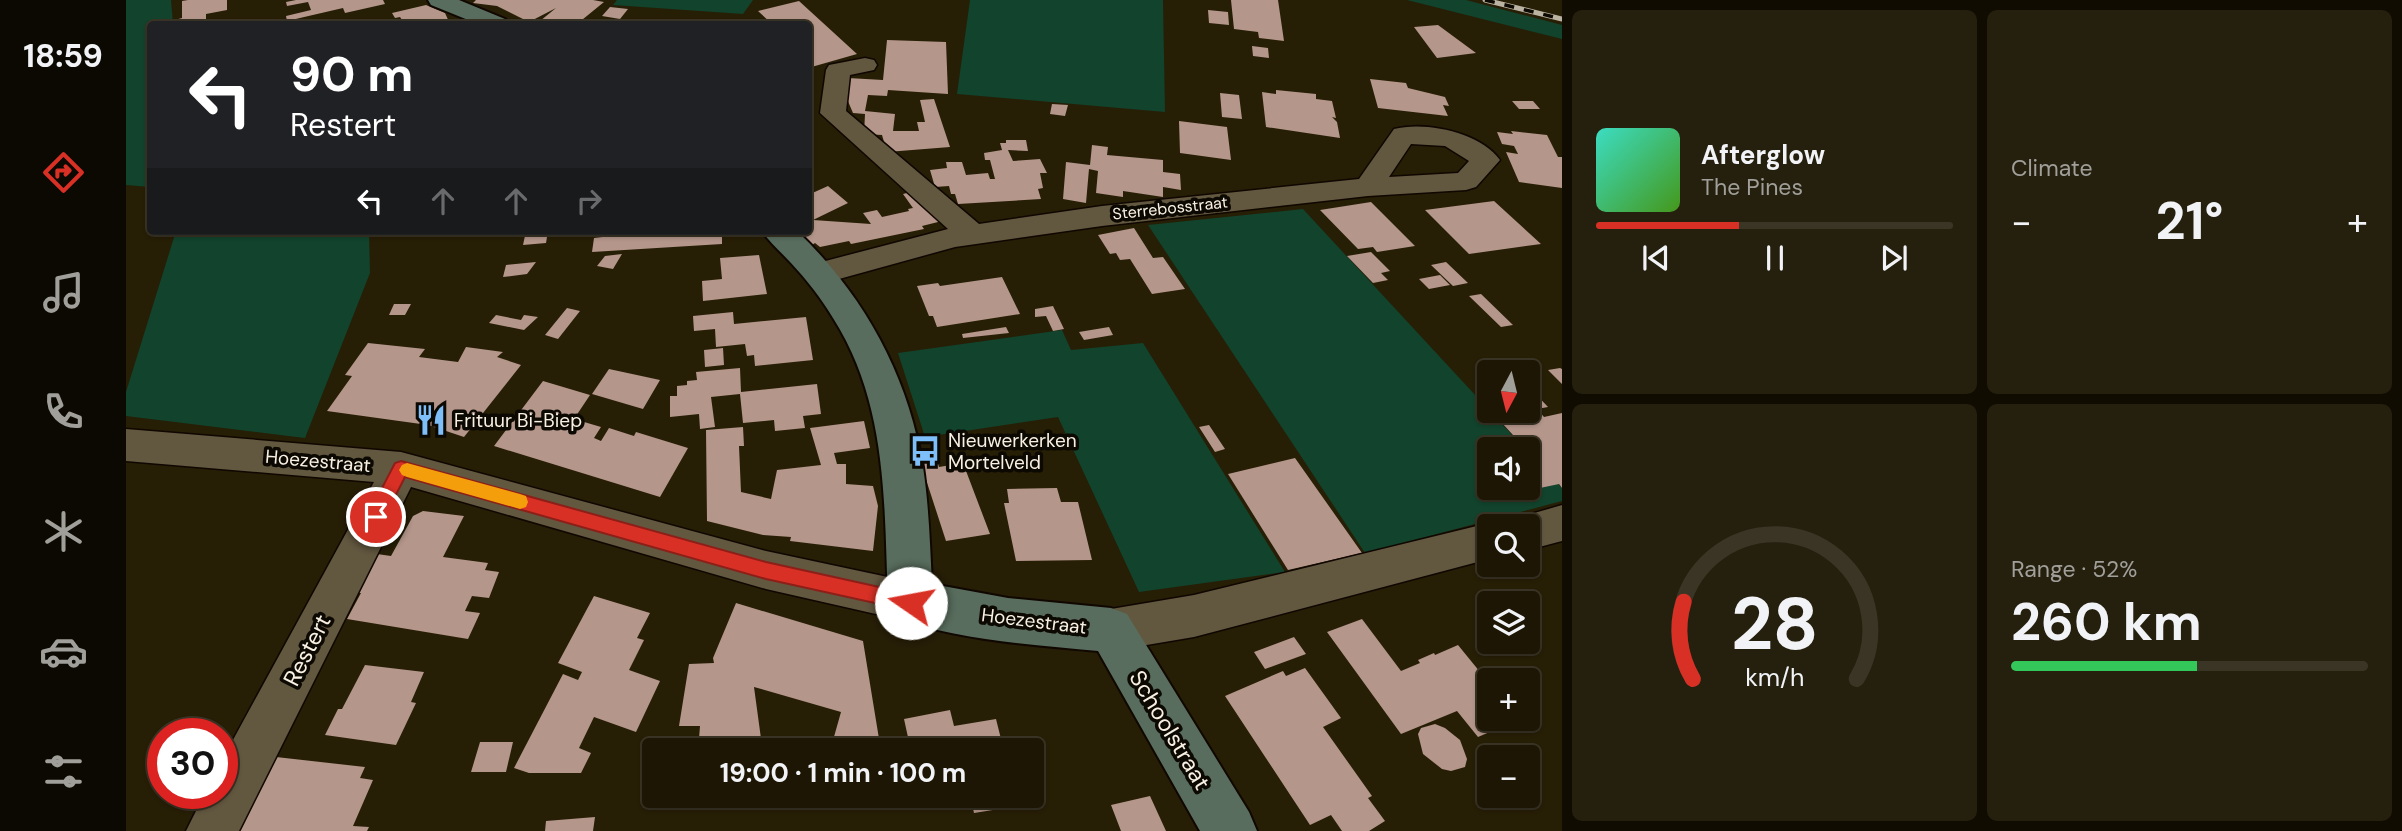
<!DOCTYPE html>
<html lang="en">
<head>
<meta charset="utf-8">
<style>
  body { margin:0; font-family:"DM Sans",sans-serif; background:#251f0e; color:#f1f3f6; height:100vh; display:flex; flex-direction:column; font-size:26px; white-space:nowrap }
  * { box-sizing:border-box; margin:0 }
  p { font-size:23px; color:#a09f9a }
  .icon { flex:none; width:38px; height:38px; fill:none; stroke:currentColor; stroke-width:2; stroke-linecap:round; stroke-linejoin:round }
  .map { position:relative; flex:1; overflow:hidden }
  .side { display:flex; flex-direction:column; gap:10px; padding:10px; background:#100c02; width:840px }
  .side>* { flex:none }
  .guide { position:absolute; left:21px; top:21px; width:665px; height:214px; border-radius:7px; box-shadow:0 2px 5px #0004,0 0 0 2px #3b3526; background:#202124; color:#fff; overflow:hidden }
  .needle { width:46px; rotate:187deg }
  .tools { position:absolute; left:1351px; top:360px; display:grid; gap:14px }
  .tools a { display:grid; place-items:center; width:63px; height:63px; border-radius:7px; background:#1d1604; box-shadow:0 2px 5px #0004,0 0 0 2px #3b3526; font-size:35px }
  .speed { position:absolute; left:21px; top:718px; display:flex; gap:14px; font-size:35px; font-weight:700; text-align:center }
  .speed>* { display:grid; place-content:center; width:91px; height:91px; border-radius:50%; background:#1d1604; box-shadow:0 2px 5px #0004,0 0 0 2px #3b3526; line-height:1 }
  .speed .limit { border:10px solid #d22; background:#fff; color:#111 }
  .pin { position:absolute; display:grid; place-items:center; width:60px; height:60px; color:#fff; margin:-30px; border:4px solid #fff; border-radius:50%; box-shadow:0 2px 7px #0007 }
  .me { position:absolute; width:77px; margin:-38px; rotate:282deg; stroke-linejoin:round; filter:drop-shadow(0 0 5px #0008) }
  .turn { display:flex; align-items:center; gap:24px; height:147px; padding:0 28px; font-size:32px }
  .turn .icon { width:91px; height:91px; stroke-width:2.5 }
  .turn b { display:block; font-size:49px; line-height:60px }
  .lanes { display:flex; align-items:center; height:66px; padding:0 28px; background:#0003; justify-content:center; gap:35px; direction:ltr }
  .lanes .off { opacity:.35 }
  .big { font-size:52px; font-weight:700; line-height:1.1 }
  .side .widget { flex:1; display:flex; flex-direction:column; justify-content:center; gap:10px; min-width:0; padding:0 24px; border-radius:10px; background:#251f0e }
  .side .dial { align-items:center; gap:0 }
  .dial svg { height:182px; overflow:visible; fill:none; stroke:#3b3526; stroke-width:7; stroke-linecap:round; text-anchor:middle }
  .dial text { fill:#f1f3f6; stroke:none }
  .song { display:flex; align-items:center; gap:21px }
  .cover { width:84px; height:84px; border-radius:10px; background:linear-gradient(135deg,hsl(170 70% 55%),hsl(100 70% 35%)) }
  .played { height:7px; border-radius:4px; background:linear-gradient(90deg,#d93025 40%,#3b3526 40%) }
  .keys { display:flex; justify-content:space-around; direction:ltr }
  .heat { display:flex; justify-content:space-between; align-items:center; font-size:38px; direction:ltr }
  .charge { height:10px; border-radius:5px; background:linear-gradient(90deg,#34c759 52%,#3b3526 0) }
  .side .tiles { flex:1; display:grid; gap:10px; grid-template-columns:repeat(2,1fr) }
  .trip { position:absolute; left:516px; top:738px; width:402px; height:70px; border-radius:7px; background:#1d1604; box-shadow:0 2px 5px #0004,0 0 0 2px #3b3526; font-weight:700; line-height:70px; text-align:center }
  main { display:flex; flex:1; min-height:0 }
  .tabs { display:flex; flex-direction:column; width:126px; justify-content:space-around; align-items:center; background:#0c0902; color:#a09f9a }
  .tabs .icon { width:49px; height:49px }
  .tabs .selected { color:#d93025 }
  .tabs b { font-size:32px; color:#f1f3f6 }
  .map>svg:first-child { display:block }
  .green { fill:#12432c }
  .building { fill:#b4968b }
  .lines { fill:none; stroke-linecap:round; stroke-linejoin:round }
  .street-casing { stroke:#100700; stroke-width:3 }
  .secondary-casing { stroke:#100700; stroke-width:4 }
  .street { fill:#62573f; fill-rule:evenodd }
  .secondary { fill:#586d5d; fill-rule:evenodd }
  .rail-casing { stroke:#bbb3a2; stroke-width:5 }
  .rail { stroke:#0c0802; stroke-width:3.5; stroke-dasharray:10; stroke-linecap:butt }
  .route { fill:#d93025; stroke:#8d1f18; stroke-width:2 }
  .slow { fill:#f59e0b }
  .labels { text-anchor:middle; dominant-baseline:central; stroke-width:7; stroke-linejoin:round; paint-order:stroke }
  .far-street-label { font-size:16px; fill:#f8f1e3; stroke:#0c0802 }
  .poi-label { font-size:19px; fill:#f8f1e3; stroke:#0c0802; text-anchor:start }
  .street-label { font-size:19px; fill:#f8f1e3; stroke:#0c0802 }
  .near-street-label { font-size:23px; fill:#f8f1e3; stroke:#0c0802 }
</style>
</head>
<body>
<main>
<nav class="tabs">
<b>18:59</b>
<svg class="icon selected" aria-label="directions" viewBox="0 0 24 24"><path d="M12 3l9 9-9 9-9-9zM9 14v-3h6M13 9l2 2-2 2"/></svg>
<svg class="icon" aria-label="music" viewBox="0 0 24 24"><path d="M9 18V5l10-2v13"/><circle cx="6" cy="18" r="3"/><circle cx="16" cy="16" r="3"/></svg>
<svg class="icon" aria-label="phone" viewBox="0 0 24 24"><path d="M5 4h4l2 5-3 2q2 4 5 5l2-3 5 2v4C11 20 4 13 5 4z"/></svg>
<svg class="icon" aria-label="climate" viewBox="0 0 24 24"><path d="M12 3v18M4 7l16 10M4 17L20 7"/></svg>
<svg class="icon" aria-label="car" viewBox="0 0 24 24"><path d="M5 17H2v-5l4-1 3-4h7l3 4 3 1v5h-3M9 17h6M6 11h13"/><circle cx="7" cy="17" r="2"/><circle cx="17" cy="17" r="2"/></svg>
<svg class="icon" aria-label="filters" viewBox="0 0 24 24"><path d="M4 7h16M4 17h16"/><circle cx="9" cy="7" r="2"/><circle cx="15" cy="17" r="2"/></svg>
</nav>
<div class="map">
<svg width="1436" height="831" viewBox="0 0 1436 831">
  <rect width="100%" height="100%" fill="#271e06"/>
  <path class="green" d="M0,0H45L47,24H24V187L0,185Z
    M491,0H627L617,14L487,5Z
    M844,0H1037L1039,112L831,94Z
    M1281,0H1340L1436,25V39Z
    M1177,209L1400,450H1363V488H1402V451L1436,488V501L1239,553L1022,225Z
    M50,231H243L244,273L179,438L0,416V392Z
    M936,330L945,350L1017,343L1159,572L1013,592L932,417L799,437L772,353Z"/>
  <path class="building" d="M62,0H101V10L80,14V23L49,24V20L56,18V1Z
    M170,0H257L259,4L219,13L217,8L161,21L160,16L185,10L182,2L161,6L160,2Z
    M350,0H467L478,2L451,24H426L414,21L430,8L403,22L371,6L347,3Z
    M1105,0H1152L1158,41L1133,38L1132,32L1108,29Z
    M673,1L731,54L682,68V24H646L632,11Z
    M300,5L319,13L324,24H275L286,21L285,19L276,20L274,17L269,18L266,13Z
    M484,7L502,9L494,19L476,16Z
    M1082,10L1102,12L1103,25L1083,23Z
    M1312,25L1350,53L1311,58L1288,27Z
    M761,40L820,42L822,94L762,90L761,96L742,95L739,111L769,114L767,131H793L791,122H799L794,100L808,99L824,147L761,152L756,135L738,134L739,114L727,113L721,99L722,78L757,80Z
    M1126,46L1142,48L1143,58L1127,56Z
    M1244,79L1280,83L1282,88L1319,97L1323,106L1317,105L1322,116L1252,108Z
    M1150,90L1190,94V99L1206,101L1210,118L1206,117L1211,122L1214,138L1140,127L1136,92L1150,94Z
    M1094,93L1113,95L1116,119L1096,117Z
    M1386,101H1407L1414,109H1393Z
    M926,104L942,105L939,116L924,114Z
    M1053,121L1101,127L1105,160L1054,153Z
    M1385,131L1421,135L1432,157H1436V188L1393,182L1380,152L1392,154L1388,146L1376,144L1371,132L1387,134Z
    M880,140H900L902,151L882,150L887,161L914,159L921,173H914L917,188L912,189L915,199L832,204L829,194H825L823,186L809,187L804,170L821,168L820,162H836L840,175L862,173L864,179H869L864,160H859L858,153L876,150L874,143H880Z
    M966,145L982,147L981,155L1037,160V172L1054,174L1055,190L1037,187V197L997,191V197L970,193L972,171L963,169L960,203L937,199L940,162L964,165Z
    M702,186L722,203L687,220L745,224L737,213L751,210L756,217L783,211L782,209L787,208L777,194L789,191L816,221L796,226L798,229L725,244L723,241L694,247L689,243L686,245L671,231H682V195Z
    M1368,201L1415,244L1343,254L1299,210Z
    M1245,202L1289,246L1251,252L1247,247L1232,249L1194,210Z
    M1008,228L1027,258L1037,257L1059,289L1026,294L1004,259L994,260L990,253L984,254L972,235Z
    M400,231H422L420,243L397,245Z
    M528,231H596V244L466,252L468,238Z
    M1245,252L1264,271L1255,273L1262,280L1247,283L1221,256Z
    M496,254L487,269L471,266L479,256Z
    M633,255L641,294L577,301L576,281L596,279L594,258Z
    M410,262L401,274L377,277L380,265Z
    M1320,262L1342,283L1327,286L1305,265Z
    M1314,275L1324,285L1303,289L1293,279Z
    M876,277L894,314L811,327L807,316H803L791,286L812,283L814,286Z
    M1355,294L1387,325L1375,327L1343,296Z
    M268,304H285L279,315H263Z
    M927,306L938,329L927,331L920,316L909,317V309Z
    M441,308L454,311L432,339L419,335Z
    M607,312L608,324L680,317L687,360L629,366L628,355L621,356L619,344L590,347L589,329L568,331L567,316Z
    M370,315L395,320L398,315L412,317L398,330L363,323Z
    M880,327L883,333L837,338L836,334Z
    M983,327L987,335L958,340L953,332Z
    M242,343L299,349L293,357L332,362L340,347L377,352L371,357L395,365L338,437L302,425L201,411L226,376L219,375Z
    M597,348L598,365L579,367L578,350Z
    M614,368L615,392L691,384L695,414L677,416L679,428L649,431L648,420L617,423L614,394L585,397L589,427L574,429L573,414L544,417V396H551V386L561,385V381L571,380L570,372Z
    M1434,368L1436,369V384L1422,370Z
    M483,369L534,380L517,409L466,394Z
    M417,381L464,395L448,419L475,427L468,438L475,441L483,428L508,436L510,432L562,448L534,497L368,446Z
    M1405,389L1422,407L1411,409L1418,417L1436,413V488L1433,484L1414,488L1402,474V461L1409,459L1365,411H1402V390Z
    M738,421L744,448L708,453L711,464H720V484L747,486L752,506L747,551L664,541L665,537L637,535L581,521L580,430L617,427L618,446H613L615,492L645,499L651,470L695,465L684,428Z
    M1083,425L1099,449L1089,452L1073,427Z
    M808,452L813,467L837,463L864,534L820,541L792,455Z
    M1169,458L1236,553L1162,570L1102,474Z
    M931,488L935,502H952L966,560L890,561L878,503H883L881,489Z
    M297,511L338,516L317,557L362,563L359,570L373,572L363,598L346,596L339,611L354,613L342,639L221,619L235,593H231L251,554L265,556L287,516Z
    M468,596L524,613L511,638L518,640L503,670L534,681L510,732L468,717L453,748L465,753L455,773H403L388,768L437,674L452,680L456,672L432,663Z
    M610,603L737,641L755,751H704L715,712L628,687L636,746L616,751H572L574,726H553L563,664L588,663L587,658Z
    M1236,619L1275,671L1294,663L1292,660L1308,653L1309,655L1332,645L1363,683V719H1394L1352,737L1331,711L1275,734L1201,632Z
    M1168,637L1180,654L1139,669L1128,652Z
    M239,665L298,672L285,702L290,703L270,745L199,735L212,709H216Z
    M1179,668L1215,718L1197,727L1246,796L1242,798L1259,821L1243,831H1216L1205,815L1184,825L1099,696L1157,671L1160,676Z
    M824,710L828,726L870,719L878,751H785L778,719Z
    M1309,724L1319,728L1334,740L1341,759L1339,767L1325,771L1316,769L1297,754L1292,734L1295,728Z
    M354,742H387L380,772H345Z
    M150,757L239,767L234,778L247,780L227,826L243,827L241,831H113Z
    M794,796H890L892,806L848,813L845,800L796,807Z
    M1024,796L1040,831H995L985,805Z
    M469,817L467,831H419L420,821Z"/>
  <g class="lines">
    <defs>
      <path id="street" d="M739,58L748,60L751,65L748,70L724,75L720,111L853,224L976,206L1233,179L1268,129C1299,121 1354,132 1374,160L1350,187L1340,190L1242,196L976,226L829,247L695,284L684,281L679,273L684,265L822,229L694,113L700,70L703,65ZM1285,144L1319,146L1343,161L1332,173L1263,177Z
        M0,429L275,452L640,551L785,582L800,588L807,602L800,616L785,622L640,589L285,487L113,831H60L79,793H96V760L248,482L0,461Z
        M1436,505V541L1402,550V527H1384L1388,519Z
        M1363,523L1374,527H1363V559L1068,637L985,651L969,645L963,630L969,615L985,609L1068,595Z"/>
      <path id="secondary" d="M302,0H333L379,19L383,24H352L305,5Z
        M636,231H671C738,295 782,375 797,467C803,506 804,545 806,584L882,598L985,608L1001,614L1123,812L1131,831H1074L972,651C908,645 828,640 769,617L762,602C758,504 762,404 707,318C695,298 680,279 665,263C655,252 644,243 636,231Z"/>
    </defs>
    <use href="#street" class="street-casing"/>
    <use href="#secondary" class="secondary-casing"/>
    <use href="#street" class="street"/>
    <use href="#secondary" class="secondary"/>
    <defs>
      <path id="rail" d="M1359,0L1436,19"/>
    </defs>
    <use href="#rail" class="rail-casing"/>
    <use href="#rail" class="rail"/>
  </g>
  <path class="route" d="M275,461L640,562L785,594L792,596L794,603L792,609L785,611L640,579L279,477L256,522L250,524L244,522L241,517L244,511L269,463Z"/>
  <path class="slow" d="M281,463L394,494L400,496L402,502L400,507L394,509L281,477L276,475L273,470L276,465Z"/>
  <defs>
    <symbol id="restaurant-bare" viewBox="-9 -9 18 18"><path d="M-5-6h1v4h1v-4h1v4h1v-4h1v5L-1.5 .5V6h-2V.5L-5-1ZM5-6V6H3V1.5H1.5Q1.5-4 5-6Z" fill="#7ebef9" stroke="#0c0802" stroke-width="2.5" paint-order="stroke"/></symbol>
    <symbol id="bus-bare" viewBox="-9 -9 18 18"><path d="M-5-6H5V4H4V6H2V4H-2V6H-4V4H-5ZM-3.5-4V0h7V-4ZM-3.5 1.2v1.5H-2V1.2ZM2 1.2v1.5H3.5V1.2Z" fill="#7ebef9" stroke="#0c0802" stroke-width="2.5" paint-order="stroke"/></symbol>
  </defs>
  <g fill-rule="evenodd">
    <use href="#restaurant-bare" x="283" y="398" width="44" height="44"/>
    <use href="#bus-bare" x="777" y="429" width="44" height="44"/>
  </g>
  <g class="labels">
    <g class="far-street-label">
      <text transform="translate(1044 208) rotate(-6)">Sterrebosstraat</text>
    </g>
    <g class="poi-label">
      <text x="328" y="420">Frituur Bi-Biep</text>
      <text x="822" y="440">Nieuwerkerken<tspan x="822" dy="22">Mortelveld</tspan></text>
    </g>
    <g class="street-label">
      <text transform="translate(192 461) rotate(5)">Hoezestraat</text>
      <text transform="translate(908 621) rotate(7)">Hoezestraat</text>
    </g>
    <g class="near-street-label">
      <text transform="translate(181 650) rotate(-63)">Restert</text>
      <text transform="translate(1044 730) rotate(59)">Schoolstraat</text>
    </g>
  </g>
</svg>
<div class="tools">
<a><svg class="needle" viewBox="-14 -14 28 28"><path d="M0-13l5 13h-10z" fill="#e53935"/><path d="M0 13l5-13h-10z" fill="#a09f9a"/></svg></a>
<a><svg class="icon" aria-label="sound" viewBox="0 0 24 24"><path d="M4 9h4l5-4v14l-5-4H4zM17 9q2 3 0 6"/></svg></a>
<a><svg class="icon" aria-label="search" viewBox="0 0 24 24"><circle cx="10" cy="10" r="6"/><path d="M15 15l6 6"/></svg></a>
<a><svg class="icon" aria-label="layers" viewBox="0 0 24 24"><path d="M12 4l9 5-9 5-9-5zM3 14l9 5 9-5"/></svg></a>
<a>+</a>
<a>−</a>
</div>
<div class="speed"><div class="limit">30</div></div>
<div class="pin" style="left:250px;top:517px;background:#d93025"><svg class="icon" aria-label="arrive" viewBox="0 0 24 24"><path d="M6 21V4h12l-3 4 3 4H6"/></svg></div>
<svg class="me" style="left:785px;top:603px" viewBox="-20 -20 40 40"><circle r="19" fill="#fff"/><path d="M0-13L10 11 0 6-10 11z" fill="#d93025"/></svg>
<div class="trip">19:00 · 1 min · 100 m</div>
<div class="guide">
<div class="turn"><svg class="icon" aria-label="left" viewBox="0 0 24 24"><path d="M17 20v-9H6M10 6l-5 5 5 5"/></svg><div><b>90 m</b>Restert</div></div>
<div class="lanes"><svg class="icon" aria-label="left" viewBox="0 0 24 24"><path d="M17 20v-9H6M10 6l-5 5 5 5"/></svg><svg class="icon off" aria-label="ahead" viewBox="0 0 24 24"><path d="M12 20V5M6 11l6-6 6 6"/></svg><svg class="icon off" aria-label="ahead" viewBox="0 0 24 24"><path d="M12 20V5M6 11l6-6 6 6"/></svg><svg class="icon off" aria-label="right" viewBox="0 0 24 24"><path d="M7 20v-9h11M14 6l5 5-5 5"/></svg></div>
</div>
</div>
<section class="side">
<div class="tiles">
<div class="widget">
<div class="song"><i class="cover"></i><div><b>Afterglow</b><p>The Pines</p></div></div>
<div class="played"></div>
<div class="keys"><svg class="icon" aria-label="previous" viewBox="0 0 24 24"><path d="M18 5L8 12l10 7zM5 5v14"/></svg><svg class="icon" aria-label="pause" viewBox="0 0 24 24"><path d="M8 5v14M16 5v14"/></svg><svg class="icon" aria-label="next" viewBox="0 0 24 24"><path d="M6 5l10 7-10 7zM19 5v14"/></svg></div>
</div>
<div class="widget"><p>Climate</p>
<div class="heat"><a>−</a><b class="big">21°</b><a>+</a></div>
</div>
<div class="widget dial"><svg viewBox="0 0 100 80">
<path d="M14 69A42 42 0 1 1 86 69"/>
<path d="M14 69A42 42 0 0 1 10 35" stroke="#d93025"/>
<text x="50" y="56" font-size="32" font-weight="700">28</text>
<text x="50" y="72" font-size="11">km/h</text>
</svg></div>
<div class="widget"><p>Range · 52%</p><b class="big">260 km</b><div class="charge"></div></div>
</div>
</section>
</main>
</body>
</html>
